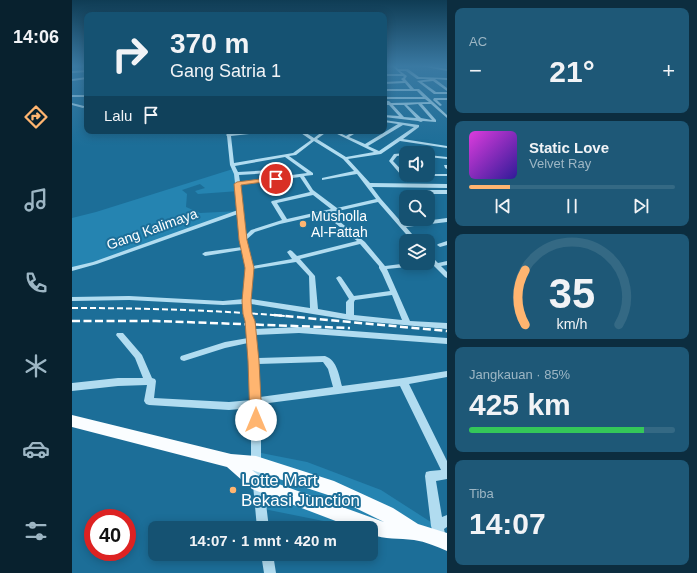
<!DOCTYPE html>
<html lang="id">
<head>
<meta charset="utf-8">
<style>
  body { margin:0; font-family:Arial,sans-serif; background:#1e5877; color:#f1f3f6; height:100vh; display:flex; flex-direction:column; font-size:15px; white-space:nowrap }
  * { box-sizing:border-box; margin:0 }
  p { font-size:13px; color:#9db6c4 }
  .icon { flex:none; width:22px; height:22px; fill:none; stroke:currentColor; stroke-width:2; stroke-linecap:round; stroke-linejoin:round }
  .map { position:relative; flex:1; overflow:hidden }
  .drawer { display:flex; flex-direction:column; gap:8px; padding:8px; background:#0c2d3f; width:250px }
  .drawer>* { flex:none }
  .guide { position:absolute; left:12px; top:12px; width:303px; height:122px; border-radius:8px; box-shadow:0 2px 10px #0003; background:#155272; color:#f1f3f6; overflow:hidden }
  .buttons { position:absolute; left:327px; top:146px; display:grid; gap:8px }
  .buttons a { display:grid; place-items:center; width:36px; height:36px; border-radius:8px; background:#155272; box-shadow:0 2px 10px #0003; font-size:20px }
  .speed { position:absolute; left:12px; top:509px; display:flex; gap:8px; font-size:20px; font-weight:700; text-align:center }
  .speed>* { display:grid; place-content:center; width:52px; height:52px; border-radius:50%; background:#155272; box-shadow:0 2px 10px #0003; line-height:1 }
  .speed .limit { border:6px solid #d22; background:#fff; color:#111 }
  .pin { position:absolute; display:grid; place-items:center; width:34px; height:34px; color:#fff; margin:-17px; border:2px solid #fff; border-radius:50%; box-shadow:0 1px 4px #0007 }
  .me { position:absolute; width:44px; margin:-22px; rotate:0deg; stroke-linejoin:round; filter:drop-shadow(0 0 3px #0008) }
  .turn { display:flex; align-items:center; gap:14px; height:84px; padding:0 20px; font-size:18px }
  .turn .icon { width:52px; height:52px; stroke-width:2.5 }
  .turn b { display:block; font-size:28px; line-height:34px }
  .then { display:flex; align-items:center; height:38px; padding:0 20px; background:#0003; gap:8px; font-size:15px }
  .big { font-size:30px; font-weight:600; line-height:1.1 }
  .drawer .card { flex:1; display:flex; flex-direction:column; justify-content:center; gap:6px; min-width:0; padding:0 14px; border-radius:8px; background:#1e5877 }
  .drawer .dial { align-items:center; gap:0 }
  .dial svg { height:104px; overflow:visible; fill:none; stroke:#346984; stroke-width:7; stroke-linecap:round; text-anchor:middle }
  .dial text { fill:#f1f3f6; stroke:none }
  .song { display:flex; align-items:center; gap:12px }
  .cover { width:48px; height:48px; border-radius:6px; background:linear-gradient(135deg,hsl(300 70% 55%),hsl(250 70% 35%)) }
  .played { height:4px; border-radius:2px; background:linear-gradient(90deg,#ffb570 20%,#346984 20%) }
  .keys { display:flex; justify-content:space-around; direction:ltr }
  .heat { display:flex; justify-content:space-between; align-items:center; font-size:22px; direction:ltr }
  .charge { height:6px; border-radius:3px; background:linear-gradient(90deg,#34c759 85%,#346984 0) }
  .trip { position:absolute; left:76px; top:521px; width:230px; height:40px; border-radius:8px; background:#155272; box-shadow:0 2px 10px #0003; font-weight:600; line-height:40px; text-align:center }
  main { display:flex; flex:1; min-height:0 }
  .tab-bar { display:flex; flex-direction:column; width:72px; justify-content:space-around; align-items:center; background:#08212e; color:#9db6c4 }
  .tab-bar .icon { width:28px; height:28px }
  .tab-bar .current { color:#ffb570 }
  .tab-bar b { font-size:18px; color:#f1f3f6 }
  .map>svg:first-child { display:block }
  .green { fill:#2584b1 }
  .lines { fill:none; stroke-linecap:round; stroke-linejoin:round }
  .minor { fill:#b1dcf0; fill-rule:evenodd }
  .major { fill:#fafdff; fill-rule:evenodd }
  .rail-far1 { stroke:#fff; stroke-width:2; stroke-dasharray:6 3; stroke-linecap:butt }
  .rail { stroke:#fff; stroke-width:2.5; stroke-dasharray:8 3.5; stroke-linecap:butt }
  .route { fill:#ffb570; stroke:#a67649 }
  .poi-dot { fill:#ffb570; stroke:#1c6e98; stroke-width:1.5 }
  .labels { text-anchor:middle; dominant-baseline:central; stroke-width:4; stroke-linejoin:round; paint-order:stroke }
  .poi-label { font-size:14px; fill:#fff; stroke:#1c6e98; text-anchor:start }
  .street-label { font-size:14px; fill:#fff; stroke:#1c6e98 }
  .near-poi-label { font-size:17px; fill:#fff; stroke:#1c6e98; text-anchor:start }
</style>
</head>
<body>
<main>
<nav class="tab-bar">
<b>14:06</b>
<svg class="icon current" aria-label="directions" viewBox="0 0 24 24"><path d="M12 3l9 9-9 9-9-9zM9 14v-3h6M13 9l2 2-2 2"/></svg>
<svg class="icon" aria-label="music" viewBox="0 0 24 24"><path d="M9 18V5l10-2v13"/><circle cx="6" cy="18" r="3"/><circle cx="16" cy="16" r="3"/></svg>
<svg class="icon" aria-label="phone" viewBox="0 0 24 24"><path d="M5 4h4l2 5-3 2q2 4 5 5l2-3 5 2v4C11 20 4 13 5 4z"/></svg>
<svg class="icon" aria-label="climate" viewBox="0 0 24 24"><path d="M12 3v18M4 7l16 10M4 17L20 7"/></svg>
<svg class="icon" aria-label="car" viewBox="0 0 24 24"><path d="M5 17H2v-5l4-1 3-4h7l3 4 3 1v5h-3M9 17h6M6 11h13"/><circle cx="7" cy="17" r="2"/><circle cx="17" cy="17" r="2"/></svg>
<svg class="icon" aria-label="filters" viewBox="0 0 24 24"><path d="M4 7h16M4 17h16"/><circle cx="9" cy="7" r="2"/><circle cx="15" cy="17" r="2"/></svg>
</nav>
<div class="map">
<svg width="375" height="573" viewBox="0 0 375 573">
  <rect width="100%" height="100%" fill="#1c6e98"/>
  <path class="green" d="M161,169L167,191L126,194L123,191L133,188L128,184L110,190L115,194L114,207L128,213L168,211L23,263L0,269V218L24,212Z
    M184,452L235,462L309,490L365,526L368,538L299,528H286L187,508Z"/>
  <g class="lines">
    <path class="minor" d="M320,66H323L326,69H336L347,77L375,78V80L363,79L375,88V91L361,81L350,82L364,92H375V94H362L345,81L358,79H345L334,71H328L335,76L333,79L342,89H347L375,115V118L359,104H350L364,120V122L351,121L349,122L346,121L312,117V115L327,116L317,105H312V103H315V101H317L319,103L357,102L353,99H312V97H351L345,91H312V89H338L333,83L312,84V82L331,81L329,79L332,77L331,76H312V74H329ZM346,104L360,120L349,118L335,105ZM321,105H332L344,118L332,117Z
      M348,66H357L375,69V71Z
      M15,70V72L0,73V71Z
      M15,77V79L0,81V79Z
      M0,95H15V97H0Z
      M362,98H375V100H365L370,105L368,106L361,100Z
      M0,103L12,106L13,107L11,108L0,105Z
      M312,120L347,125V127L331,139L375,146V148L328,141L309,154L276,159L298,183L375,184V188L300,187L309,199L331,224L375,218V222L334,227L346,241H340L306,202L257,213L293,242L313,266L337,263H356V261L358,263L357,264L355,265L315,269L338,321L375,323V329L278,320L179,304C179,313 182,320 183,329L227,327L375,338V344L227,333L183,335L186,358L253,356C265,360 267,375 270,386L331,378L375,371V377L337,384L375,461V479L364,481L370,517L375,515V527L372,529L374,538L372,542L368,544L364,542L359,526L353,476L354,472L358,471L369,470L328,386L189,404V463L197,528H185L179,463V408L157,410L77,405L74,404L72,401L75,385L46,386L0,391V383L46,378H71L63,358L44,335L45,333H51L70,355L80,378L83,379L84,381L82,398L157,402L179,400L176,343L153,348L112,361L109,360L108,358L109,356L153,342L176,338L174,321L171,313V304L151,305L57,300L0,301V297L57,296L151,301L172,299L175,268L170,250L133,256L130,254L133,252L170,247L168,240L166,214L25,264L0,271V267L21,262L166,210L162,174L158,165L155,136L154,135L155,134V131H159V133L183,131H197L195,132L159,136L162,163L221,153L239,140L226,131H231L242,138L251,131H256L245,139L274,157L302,152L259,131H264L274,136L282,131H287L277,137L293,144L326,124L312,122ZM331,125L342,127L307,151L296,146ZM242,141L271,159L282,171L250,178V180L285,174L304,199L265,208L241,190L232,176L241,175V173L217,156L224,155ZM213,157L235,173L205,177L201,170L166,172L163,166ZM198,173L201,178L168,182L167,175ZM228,177L238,192L200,201L199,202L210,220L179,230L174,235L168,185ZM241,195L259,209L215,219L205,203ZM252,214L285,241L225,256L220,251L218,250L215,252L220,259L181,266L174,240L183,232L208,224ZM288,244L307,266V268L310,273L318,291L282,296L269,277L267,276L264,278L277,299L274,302V314L246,309L243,276L228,259ZM224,262L237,276L238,308L179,299L181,269ZM320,295L330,320L282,315V302L283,300ZM251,362L256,369L261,387L188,397L186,364Z
      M334,153V155L325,156L321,161L339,180V182H335L317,161L322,154L334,153H335Z
      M356,155L375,157V159L356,157Z
      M372,165H375V169L373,168Z
      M356,174H375V176H357L355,175H356Z
      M352,190H375V194H352L334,197L331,195L334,193Z
      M375,241V245L368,247L365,245L366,244Z
      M356,254L358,255L366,263L375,261V265L369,266L375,272V278L373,277L356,260Z
      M189,554H201L204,573H192Z"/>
    <path class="major" d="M0,415L159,454L184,456L262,481L321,508L346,524L375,533V551C364,546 354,542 342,540C327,538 313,540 299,534V528H282L185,491L180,489L155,467L0,427ZM180,470L259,496L312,522L190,478Z"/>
    <path class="rail-far1" d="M0,308C71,308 142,310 213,316"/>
    <path class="rail" d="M202,315L375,331
      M0,321H84L278,328"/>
  </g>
  <linearGradient id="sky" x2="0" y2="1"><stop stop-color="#0f3c54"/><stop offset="0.45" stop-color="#3a79a2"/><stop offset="1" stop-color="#3a79a2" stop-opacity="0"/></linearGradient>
  <rect width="375" height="147" fill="url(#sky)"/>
  <path class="route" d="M204,177L207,179L206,180L169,185L175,240L182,268L179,301L180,314L183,321L187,361L190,420L188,424L184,425L180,424L178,420L176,361L173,321L171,314L170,301L173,268L167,240L162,184L165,182Z"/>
  <g class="poi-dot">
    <circle cx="231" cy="224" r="4"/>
    <circle cx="161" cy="490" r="4"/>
  </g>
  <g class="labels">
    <g class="poi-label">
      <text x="239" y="216">Musholla<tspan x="239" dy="16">Al-Fattah</tspan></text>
    </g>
    <g class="street-label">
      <text transform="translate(80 229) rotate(-20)">Gang Kalimaya</text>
    </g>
    <g class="near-poi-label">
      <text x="169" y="480">Lotte Mart<tspan x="169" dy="20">Bekasi Junction</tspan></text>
    </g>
  </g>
</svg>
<div class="buttons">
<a><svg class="icon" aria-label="sound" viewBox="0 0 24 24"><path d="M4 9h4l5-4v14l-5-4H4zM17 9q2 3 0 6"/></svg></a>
<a><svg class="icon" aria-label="search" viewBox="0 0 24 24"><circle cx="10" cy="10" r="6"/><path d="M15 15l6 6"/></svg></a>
<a><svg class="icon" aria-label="layers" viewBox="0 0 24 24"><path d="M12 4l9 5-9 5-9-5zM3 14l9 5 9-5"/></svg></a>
</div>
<div class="speed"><div class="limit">40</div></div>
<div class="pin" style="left:204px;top:179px;background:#d93025"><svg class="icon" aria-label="arrive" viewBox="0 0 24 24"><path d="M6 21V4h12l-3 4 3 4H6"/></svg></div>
<svg class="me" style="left:184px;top:420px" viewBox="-20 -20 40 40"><circle r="19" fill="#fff"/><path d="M0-13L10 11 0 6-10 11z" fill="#ffb570"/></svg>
<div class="trip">14:07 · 1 mnt · 420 m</div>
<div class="guide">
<div class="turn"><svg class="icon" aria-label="right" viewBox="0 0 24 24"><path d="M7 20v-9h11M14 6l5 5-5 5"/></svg><div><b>370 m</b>Gang Satria 1</div></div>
<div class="then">Lalu<svg class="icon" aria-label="arrive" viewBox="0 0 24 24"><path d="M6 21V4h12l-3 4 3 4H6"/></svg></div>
</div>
</div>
<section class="drawer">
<div class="card"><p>AC</p>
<div class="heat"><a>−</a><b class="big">21°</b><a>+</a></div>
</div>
<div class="card">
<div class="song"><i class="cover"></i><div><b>Static Love</b><p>Velvet Ray</p></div></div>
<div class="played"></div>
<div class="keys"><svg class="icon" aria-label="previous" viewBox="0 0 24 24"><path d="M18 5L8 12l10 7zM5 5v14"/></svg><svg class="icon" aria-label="pause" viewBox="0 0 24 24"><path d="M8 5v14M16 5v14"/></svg><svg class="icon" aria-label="next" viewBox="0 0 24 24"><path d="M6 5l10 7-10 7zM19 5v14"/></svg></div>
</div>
<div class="card dial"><svg viewBox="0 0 100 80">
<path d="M14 69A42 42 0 1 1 86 69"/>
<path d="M14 69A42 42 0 0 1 14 27" stroke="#ffb570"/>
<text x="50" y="56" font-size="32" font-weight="700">35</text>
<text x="50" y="72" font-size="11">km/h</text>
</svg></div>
<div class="card"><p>Jangkauan · 85%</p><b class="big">425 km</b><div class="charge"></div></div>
<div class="card"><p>Tiba</p><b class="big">14:07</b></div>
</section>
</main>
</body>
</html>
